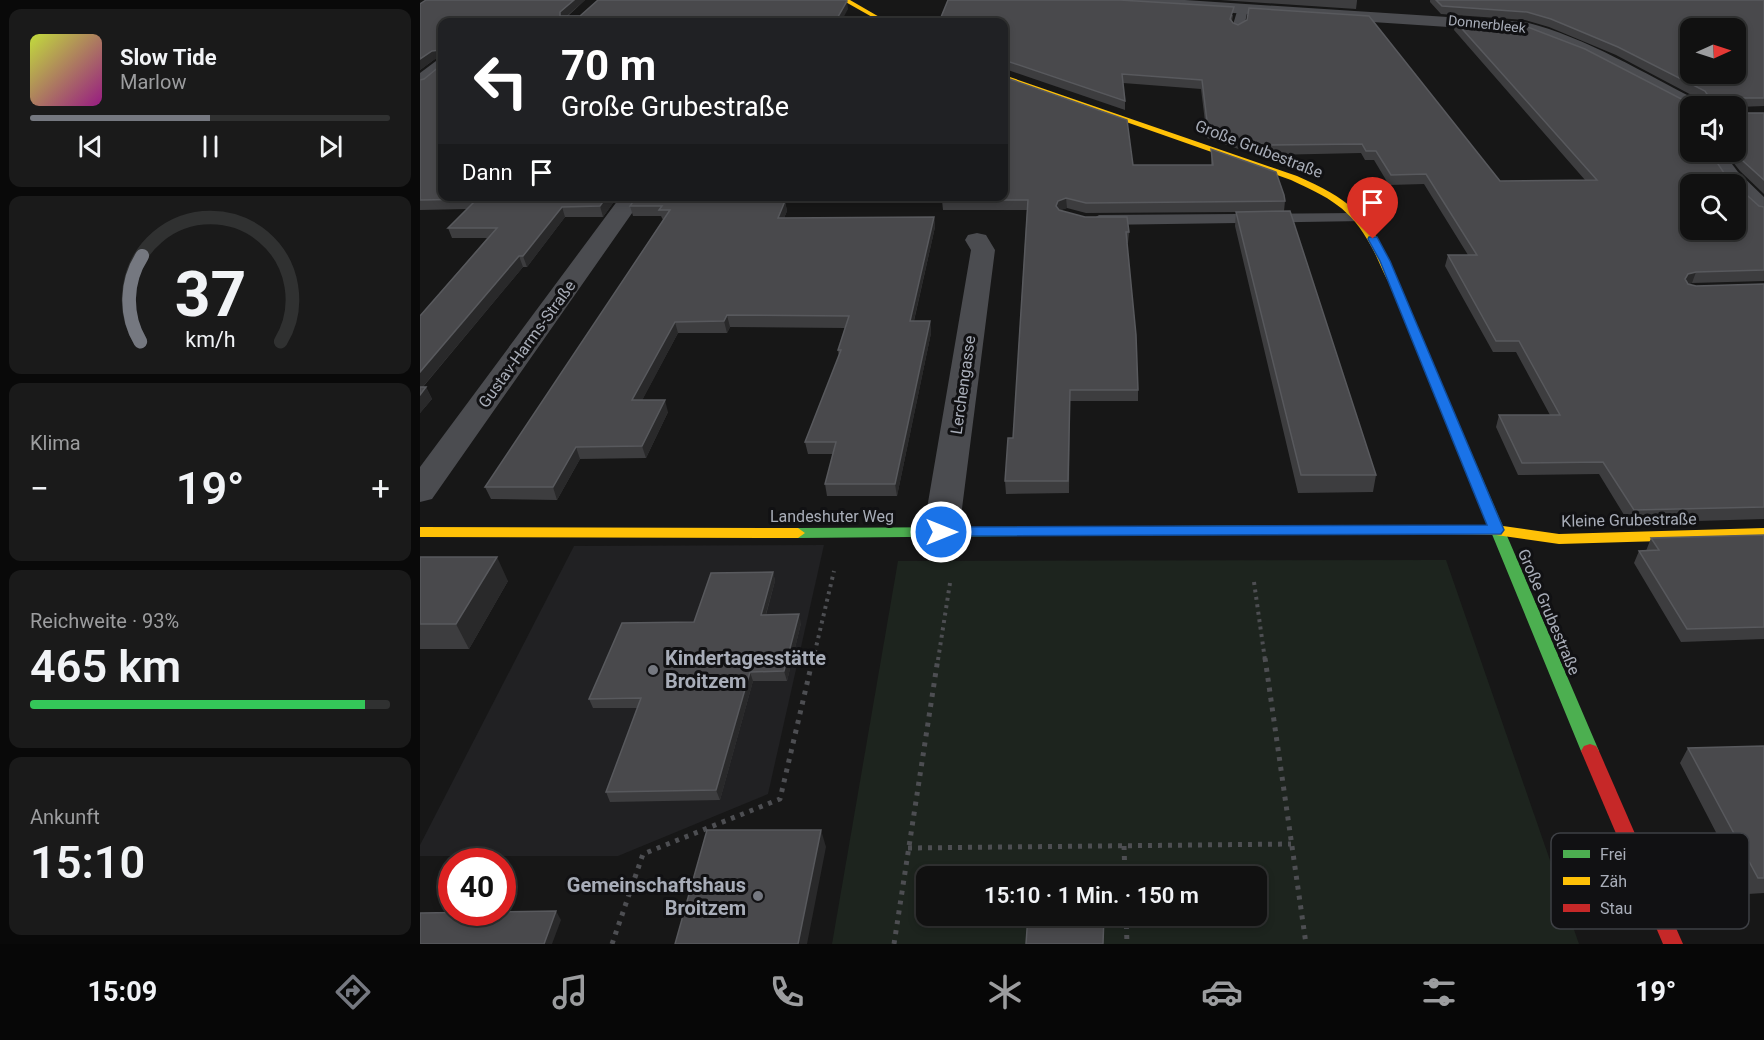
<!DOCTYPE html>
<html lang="de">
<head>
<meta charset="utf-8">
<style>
  body { margin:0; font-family:Roboto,sans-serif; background:#1a1a1a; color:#f1f3f6; height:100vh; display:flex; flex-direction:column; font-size:22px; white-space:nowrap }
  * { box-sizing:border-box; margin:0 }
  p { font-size:20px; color:#9c9d9f }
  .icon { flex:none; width:33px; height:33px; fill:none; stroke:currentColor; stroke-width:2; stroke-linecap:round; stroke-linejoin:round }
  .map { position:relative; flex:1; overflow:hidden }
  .panel { display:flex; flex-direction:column; gap:9px; padding:9px; background:#090909; width:420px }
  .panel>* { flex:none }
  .hud { position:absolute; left:18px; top:18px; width:570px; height:183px; border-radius:12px; box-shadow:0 3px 9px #0003,0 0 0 2px #303131; background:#202124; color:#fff; overflow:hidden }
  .needle { width:39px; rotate:87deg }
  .controls { position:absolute; left:1260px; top:18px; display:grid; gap:12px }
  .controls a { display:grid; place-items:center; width:66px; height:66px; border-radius:12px; background:#111; box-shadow:0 3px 9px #0003,0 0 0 2px #303131; font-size:30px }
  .speed { position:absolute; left:18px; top:848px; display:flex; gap:12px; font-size:30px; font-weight:700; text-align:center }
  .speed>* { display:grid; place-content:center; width:78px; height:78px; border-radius:50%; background:#111; box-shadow:0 3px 9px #0003,0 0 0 2px #303131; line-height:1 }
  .speed .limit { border:9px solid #d22; background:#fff; color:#111 }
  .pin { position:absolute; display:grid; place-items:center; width:51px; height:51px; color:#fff; margin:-62px -26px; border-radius:50% 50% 50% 0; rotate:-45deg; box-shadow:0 0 6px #0007 }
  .pin .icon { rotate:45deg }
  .me { position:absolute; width:66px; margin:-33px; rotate:90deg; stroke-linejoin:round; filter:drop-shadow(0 0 4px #0008) }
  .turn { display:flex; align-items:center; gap:21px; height:126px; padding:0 24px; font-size:27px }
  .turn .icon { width:78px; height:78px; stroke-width:2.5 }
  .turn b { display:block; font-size:42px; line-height:51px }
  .then { display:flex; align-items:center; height:57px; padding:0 24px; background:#0003; gap:12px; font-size:22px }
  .big { font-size:45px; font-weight:600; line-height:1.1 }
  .panel .tile { flex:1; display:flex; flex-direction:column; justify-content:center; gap:9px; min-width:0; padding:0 21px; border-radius:12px; background:#1a1a1a }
  .panel .dial { align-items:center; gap:0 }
  .dial svg { height:156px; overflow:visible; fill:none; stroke:#303131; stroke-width:7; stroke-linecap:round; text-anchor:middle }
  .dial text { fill:#f1f3f6; stroke:none }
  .song { display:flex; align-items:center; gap:18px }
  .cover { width:72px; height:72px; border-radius:9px; background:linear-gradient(135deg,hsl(70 70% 55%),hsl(310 70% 35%)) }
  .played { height:6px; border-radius:3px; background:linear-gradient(90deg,#757880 50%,#303131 50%) }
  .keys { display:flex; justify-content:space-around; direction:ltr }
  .heat { display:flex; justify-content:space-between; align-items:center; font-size:33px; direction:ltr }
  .charge { height:9px; border-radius:4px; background:linear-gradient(90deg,#34c759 93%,#303131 0) }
  .trip { position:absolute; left:496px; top:866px; width:351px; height:60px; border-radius:12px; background:#111; box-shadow:0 3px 9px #0003,0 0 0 2px #303131; font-weight:600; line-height:60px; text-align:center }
  .menu { display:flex; height:96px; justify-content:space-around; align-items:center; background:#070707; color:#9c9d9f }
  .menu .icon { width:42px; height:42px }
  .menu .selected { color:#757880 }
  .menu b { font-size:27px; color:#f1f3f6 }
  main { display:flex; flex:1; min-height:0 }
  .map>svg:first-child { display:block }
  .built { fill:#212123 }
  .green { fill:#1d241e; fill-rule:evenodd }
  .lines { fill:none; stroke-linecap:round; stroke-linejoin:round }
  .path-far1 { stroke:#4d4e52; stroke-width:4; stroke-dasharray:3 4.5; stroke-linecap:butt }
  .path { stroke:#4d4e52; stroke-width:5; stroke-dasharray:4 6; stroke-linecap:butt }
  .lane { fill:#4b4c50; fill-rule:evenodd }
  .street { fill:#4b4c50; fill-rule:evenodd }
  .fast { fill:#4caf50; fill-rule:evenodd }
  .slow { fill:#ffc107; fill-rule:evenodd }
  .jam { fill:#c62828; fill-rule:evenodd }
  .wall { fill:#3d3d3f }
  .shaded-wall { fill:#29292a }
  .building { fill:#49494c; stroke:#58595d; stroke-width:1.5; fill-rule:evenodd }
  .route { fill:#1a73e8; stroke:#114b97; stroke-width:1.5 }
  .poi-dot { fill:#757880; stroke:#111113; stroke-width:2 }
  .labels { text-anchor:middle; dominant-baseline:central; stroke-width:6; stroke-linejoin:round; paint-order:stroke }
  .far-street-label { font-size:14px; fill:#a8adb8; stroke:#111113 }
  .street-label { font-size:16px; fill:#a8adb8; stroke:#111113 }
  .near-poi-label { font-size:20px; font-weight:bold; fill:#a8adb8; stroke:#111113; text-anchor:start }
  .key { fill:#111113; stroke:#3e4045; stroke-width:1.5 }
  .key-label { font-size:16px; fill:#a8adb8 }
</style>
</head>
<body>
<main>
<section class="panel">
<div class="tile">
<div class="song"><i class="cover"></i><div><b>Slow Tide</b><p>Marlow</p></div></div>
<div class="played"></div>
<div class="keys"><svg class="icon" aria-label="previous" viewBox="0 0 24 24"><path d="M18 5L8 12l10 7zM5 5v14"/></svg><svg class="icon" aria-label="pause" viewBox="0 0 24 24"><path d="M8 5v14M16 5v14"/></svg><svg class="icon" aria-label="next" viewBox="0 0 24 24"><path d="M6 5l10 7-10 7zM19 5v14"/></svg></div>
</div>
<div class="tile dial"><svg viewBox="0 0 100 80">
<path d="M14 69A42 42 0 1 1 86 69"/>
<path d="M14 69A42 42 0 0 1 15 25" stroke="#757880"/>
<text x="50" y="56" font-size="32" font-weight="700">37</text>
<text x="50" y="72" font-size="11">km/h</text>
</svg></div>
<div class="tile"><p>Klima</p>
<div class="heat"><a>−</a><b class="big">19°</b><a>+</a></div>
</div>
<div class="tile"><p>Reichweite · 93%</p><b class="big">465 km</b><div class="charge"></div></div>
<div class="tile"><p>Ankunft</p><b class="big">15:10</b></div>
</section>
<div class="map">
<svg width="1344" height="944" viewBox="0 0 1344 944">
  <rect width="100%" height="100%" fill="#171717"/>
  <path class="built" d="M404,545L348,794L198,856H0V845L154,546Z"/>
  <path class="green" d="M1026,560L1159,944H412L478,561ZM507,876H837V915H507Z"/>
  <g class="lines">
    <path class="path-far1" d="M834,582L845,660
      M393,660L414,571
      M518,660L530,583"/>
    <path class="path" d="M845,658L886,944
      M704,846L705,876
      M488,848L871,844
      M706,915L707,944
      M192,944L223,854L360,799L393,658
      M474,944L518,658"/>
    <path class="lane" d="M823,5L828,8L824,28L818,31L814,30L812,28L818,8Z
      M938,213L944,215L946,218L944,221L679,225L671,220L679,215Z"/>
    <path class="street" d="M684,0H765L1105,22C1168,38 1223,73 1281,102L1284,106H1270V111L1267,110L1164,55L1104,32L692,5Z
      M22,60V73L7,86L0,88V73L16,61Z
      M1283,152H1303L1318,172L1344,197V217L1336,215L1316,195V184H1305L1302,182Z
      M201,196H224L12,499L0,502V467Z
      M557,233L566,235L575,250L539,532L533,540L521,544L509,540L503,532L551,250L545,240L548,235Z"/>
    <path class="fast" d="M973,278L978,281L1179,751L1176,756L1170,758L1164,756L1161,751L968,281Z
      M929,525L936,530L934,533L378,538L371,533L378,528Z"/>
    <path class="slow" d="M422,0H430L468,22H461Z
      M584,75L877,176C938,203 952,220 978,281L973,284L969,283C962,271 958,258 951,246C931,208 908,197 871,180L584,79Z
      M929,525H1076L1139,534L1344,528V538L1139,544L1076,535L924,533L922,530Z
      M0,527L378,528L385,533L378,538L0,537Z"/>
    <path class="jam" d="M1170,744L1176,746L1179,751L1263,944H1243L1161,751L1164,746Z"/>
  </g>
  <path class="wall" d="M6,0H165L148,16L428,9L22,196H198L183,217H145L107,267H103L3,387H6L12,399L0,413V316L67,238H32L28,228L47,209L0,210V80L4,79L20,66V59H15L0,70V4Z
    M800,0H937V1L936,9Z
    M1010,0H1344V106L1318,107V113H1344V194L1320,171L1305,152H1316V106L1270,152L1304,173L1339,206L1344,207V281L1272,283L1268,284L1276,286L1344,284V519L1209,523L1179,474L1098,475L1076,427L1079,415H1130L1096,352H1073L1025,266L1028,255H1048L1004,184L969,185L954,160H945L941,153L847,155V159L787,138L781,89L703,83L705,101V110L585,69L584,70V22L813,15L812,21L813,23L1080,181L1165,180L1034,30L1036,22L1269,103L1274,104L1275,99H1279L1196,55L1129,27L1105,20L1021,14L1010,2Z
    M791,149L865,201L864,211L956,475L953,492L878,493L815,226L816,212L666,213L647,208L640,210L709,232L708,243H707L718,390V401H650L649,493L586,494L585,481L593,438L607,210H523L522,200L713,165H791Z
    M359,196L357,201H365L367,211L364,218L514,217L515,227L494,321H510L511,333L477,496H407L405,484L413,454H388L385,442L419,357L418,350L425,328L310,327L307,333H258L222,400L248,412L226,458L160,459L137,500L71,499L65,487L243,220L241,216H213L210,206Z
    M1344,535V639L1261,642L1214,563L1219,551H1226L1231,538Z
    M0,557L88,581L49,649H0Z
    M353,572L355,581L346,615L381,623L367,681H333L300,800L190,802L186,792L218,708H173L169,699L274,622Z
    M1344,746V893L1328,894L1260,763L1268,748Z"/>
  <path class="shaded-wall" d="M154,0H165L142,20L140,16V12Z
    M427,1L428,9L421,22H415Z
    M20,50L22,58L15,59L0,70V59L12,51Z
    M187,196H198L183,217L180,206Z
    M353,196H359L354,212L352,201Z
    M646,198L647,208L638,211L636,206L638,201Z
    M365,201L367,211L360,228L358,218Z
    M142,207L145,217L107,267L103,256Z
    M514,217L515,227L491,333L490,321Z
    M99,256L103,267L0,390V372Z
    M1276,272L1272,283L1264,285L1265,279L1268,274Z
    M307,315L310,327L307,333L304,321Z
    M510,321L511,333L477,496L475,484Z
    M255,322L258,333L216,412L212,400Z
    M6,387L12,399L0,413V395Z
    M245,400L248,412L226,458L222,446Z
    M156,447L160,459L137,500L133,487Z
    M77,557L88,581L49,649L36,624Z
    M353,572L355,581L343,624L341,615Z
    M379,614L381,623L367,681L364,671Z
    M330,672L333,681L300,800L296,790Z
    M401,830L406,847L387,944H378Z
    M136,911L141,920L132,944H124Z"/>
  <path class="building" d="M6,0H154L140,12V16H160L178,0H425L427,1L415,22H22V196H187L180,206L142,207L103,256H99L0,372V316L77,228H28L57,199L0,200V80L4,79L20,66V50L12,51L0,59V4Z
    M528,0H700L814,7L810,19L813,23L818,25L827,20L829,8L949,16L1080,181L1177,180L1036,22L1105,26L1165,49L1269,103L1274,104L1275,99L1289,97L1285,91L1198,47L1131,19L1107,12L1022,6L1016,0H1344V98H1318V113H1344V180L1323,161L1316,150V106H1270V152H1290L1304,173L1309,176H1318V187L1339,206L1344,207V270L1276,272L1268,274L1265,279L1268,284L1276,286L1344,284V507L1214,510L1183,462L1102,463L1079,415H1140L1099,341H1076L1028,255H1057L1006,174L971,175L956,151H946L942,144L847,145L848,149L788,129L782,80L702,74L705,101L584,60V61V22H519ZM1270,28H1316V74H1270ZM1270,184H1316V230H1270Z
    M584,77L707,120L713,165H793L791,149L856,172L864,195L865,201L666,203L646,198L638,201L636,206L639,210L665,217H707L709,232H706L716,335L718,390H650L648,481H585L588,438H593L608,200H522V196H584Z
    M217,196H353L352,201H365L358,218L514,217L490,321H510L475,484H405L416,442H385L421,350H418L429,316L307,315L304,321L255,322L212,400H245L222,446L156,447L133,487H65L250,210H239L242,206H210Z
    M870,211L956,475H881L816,212Z
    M0,387H6L0,395Z
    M1344,535V627L1267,629L1219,551L1239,550L1231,538Z
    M0,557H77L36,624H0Z
    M353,572L341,615L379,614L364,671L330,672L296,790L186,792L221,698L169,699L202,623L274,622L291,573Z
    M1344,746V878H1338L1268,748Z
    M287,830H401L378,944H255Z
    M612,867L684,868V876H611Z
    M136,911L124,944H0V913Z
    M608,915H684L683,944H606Z"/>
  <path class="route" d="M949,237H957L970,261L1084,530L1081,534L516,536L514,532L516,529L521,527L1067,525L960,261L948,239Z"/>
  <g class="poi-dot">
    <circle cx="233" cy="670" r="6"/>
    <circle cx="338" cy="896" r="6"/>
  </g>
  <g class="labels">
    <g class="far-street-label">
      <text transform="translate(1067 24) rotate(6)">Donnerbleek</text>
    </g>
    <g class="street-label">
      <text transform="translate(839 149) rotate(21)">Große Grubestraße</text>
      <text transform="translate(107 344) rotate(-54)">Gustav-Harms-Straße</text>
      <text transform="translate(543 385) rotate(-82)">Lerchengasse</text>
      <text x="412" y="516">Landeshuter Weg</text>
      <text transform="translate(1209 520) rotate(-1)">Kleine Grubestraße</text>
      <text transform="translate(1129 612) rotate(67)">Große Grubestraße</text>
    </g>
    <g class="near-poi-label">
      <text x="245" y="658">Kindertagesstätte<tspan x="245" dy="23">Broitzem</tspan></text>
      <text x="326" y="885" text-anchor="end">Gemeinschaftshaus<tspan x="326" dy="23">Broitzem</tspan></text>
    </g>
  </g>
  <rect x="1131" y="833" width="198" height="96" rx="9" class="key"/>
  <rect x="1143" y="850" width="27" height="8" fill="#4caf50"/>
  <rect x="1143" y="877" width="27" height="8" fill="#ffc107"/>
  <rect x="1143" y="904" width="27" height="8" fill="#c62828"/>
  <g class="key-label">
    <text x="1180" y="860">Frei</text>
    <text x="1180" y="887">Zäh</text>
    <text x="1180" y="914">Stau</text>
  </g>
</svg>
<div class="controls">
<a><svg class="needle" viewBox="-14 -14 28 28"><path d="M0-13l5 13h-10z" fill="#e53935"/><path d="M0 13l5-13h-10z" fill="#9c9d9f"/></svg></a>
<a><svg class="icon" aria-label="sound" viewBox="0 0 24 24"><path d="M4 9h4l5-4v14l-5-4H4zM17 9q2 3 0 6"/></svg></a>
<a><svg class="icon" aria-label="search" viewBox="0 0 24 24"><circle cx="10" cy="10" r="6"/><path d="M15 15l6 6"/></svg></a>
</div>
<div class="speed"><div class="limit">40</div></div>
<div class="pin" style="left:953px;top:239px;background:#d93025"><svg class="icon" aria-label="arrive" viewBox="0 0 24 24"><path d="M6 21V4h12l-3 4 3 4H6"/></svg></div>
<svg class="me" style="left:521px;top:532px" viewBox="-20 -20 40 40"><circle r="17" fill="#1a73e8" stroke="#fff" stroke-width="3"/><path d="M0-11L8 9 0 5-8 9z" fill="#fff"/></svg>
<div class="trip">15:10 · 1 Min. · 150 m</div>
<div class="hud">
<div class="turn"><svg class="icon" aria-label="left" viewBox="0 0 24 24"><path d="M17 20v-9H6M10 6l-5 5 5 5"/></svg><div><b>70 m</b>Große Grubestraße</div></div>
<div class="then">Dann<svg class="icon" aria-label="arrive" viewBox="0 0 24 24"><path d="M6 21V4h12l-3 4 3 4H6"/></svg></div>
</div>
</div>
</main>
<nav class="menu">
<b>15:09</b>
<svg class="icon selected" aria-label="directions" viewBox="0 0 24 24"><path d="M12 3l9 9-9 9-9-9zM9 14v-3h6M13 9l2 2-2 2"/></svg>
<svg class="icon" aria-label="music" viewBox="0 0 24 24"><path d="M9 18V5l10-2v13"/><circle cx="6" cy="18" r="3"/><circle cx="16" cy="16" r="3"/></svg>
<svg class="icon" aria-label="phone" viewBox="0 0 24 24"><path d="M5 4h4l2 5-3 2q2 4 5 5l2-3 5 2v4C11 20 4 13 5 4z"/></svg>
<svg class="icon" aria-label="climate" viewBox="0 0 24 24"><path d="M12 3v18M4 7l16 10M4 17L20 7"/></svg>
<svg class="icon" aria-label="car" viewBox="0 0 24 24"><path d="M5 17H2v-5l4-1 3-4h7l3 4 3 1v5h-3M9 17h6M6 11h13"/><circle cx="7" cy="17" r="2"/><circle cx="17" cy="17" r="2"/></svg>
<svg class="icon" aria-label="filters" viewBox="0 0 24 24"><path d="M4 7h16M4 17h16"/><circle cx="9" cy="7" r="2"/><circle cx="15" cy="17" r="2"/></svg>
<b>19°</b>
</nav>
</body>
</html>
